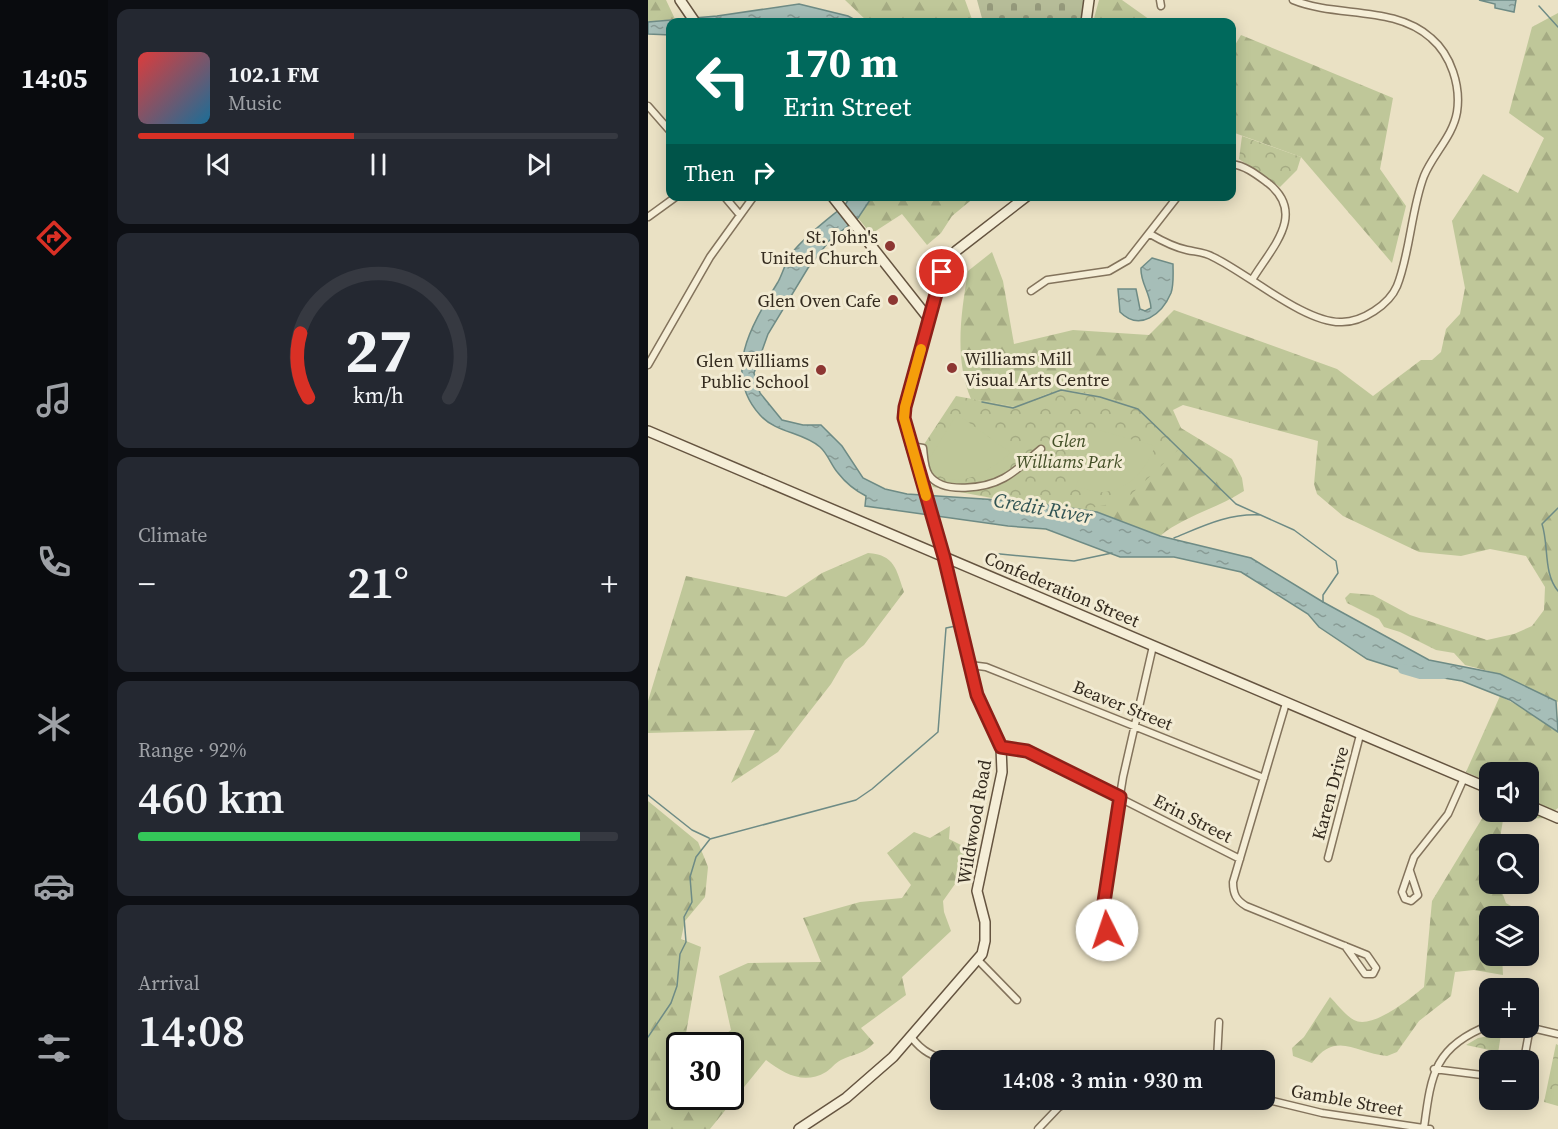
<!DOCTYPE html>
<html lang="en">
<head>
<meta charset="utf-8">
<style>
  body { margin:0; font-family:"Source Serif 4",serif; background:#242831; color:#f1f3f6; height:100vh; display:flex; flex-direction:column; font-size:22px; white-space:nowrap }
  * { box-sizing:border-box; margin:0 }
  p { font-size:20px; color:#9ea1a6 }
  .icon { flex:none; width:33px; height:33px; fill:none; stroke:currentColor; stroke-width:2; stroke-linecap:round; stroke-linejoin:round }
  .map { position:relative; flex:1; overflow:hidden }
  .sheet { display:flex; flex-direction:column; gap:9px; padding:9px; background:#0d0f14; width:540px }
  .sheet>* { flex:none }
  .top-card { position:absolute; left:18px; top:18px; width:570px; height:183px; border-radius:12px; box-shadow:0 3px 15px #0003; background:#00695c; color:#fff; overflow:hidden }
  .fabs { position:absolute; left:831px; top:762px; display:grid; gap:12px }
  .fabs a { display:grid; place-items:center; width:60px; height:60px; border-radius:12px; background:#171b24; box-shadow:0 3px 15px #0003; font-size:30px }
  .speed { position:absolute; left:18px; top:1032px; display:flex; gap:12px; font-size:30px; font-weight:700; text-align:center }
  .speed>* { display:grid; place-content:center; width:78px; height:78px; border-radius:50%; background:#171b24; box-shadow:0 3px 15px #0003; line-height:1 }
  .speed .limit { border:3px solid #111; border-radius:9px; background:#fff; color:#111 }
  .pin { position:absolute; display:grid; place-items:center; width:51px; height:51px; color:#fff; margin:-26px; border:3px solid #fff; border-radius:50%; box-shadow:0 2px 6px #0007 }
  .me { position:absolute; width:66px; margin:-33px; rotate:356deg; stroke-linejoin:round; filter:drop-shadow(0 0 4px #0008) }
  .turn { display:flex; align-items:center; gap:21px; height:126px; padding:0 18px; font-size:27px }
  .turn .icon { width:78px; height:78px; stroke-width:2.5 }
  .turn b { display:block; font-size:42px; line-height:51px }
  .then { display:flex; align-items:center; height:57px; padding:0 18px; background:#0003; gap:12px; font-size:22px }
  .big { font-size:45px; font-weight:600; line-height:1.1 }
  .sheet .card { flex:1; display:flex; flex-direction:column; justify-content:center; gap:9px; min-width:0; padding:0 21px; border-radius:12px; background:#242831 }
  .sheet .dial { align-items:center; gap:0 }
  .dial svg { height:156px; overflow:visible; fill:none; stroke:#363941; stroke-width:7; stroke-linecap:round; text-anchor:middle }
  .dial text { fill:#f1f3f6; stroke:none }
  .song { display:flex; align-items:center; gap:18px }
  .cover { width:72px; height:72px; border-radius:9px; background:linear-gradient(135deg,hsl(0 70% 55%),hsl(200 70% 35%)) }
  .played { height:6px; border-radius:3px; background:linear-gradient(90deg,#d93025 45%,#363941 45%) }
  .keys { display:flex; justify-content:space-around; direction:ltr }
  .heat { display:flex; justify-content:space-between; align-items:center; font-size:33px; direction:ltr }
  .charge { height:9px; border-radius:4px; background:linear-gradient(90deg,#34c759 92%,#363941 0) }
  .trip { position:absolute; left:282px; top:1050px; width:345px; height:60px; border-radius:12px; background:#171b24; box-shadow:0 3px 15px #0003; font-weight:600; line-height:60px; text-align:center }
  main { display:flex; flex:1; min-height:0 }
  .dock { display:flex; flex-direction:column; width:108px; justify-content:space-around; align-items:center; background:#090b0e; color:#9ea1a6 }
  .dock .icon { width:42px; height:42px }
  .dock .on { color:#d93025 }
  .dock b { font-size:27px; color:#f1f3f6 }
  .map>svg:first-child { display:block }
  .forest { fill:url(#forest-firs) }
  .cemetery { fill:url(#cemetery-stones) }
  .park { fill:url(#park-crowns) }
  .pitch { fill:#bfc799 }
  .water { fill:url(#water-ripples); stroke:#6e8b85; stroke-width:1.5 }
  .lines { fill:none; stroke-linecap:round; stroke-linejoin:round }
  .stream { stroke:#6e8b85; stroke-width:1.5 }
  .river { stroke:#a6beb8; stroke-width:10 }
  .street-casing { stroke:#83735c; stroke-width:9 }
  .secondary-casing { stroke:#655440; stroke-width:12 }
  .street { stroke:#f5eed7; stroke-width:6 }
  .secondary { stroke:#f5eed7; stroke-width:9 }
  .route-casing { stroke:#8d1f18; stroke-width:15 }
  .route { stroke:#d93025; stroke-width:10 }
  .slow { stroke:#f59e0b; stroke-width:10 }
  .poi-dot { fill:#8d3632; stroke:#f2ebd3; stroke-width:2 }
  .labels { text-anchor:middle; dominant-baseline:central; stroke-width:6; stroke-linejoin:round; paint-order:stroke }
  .poi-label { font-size:18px; fill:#342b1f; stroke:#f2ebd3; text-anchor:end }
  .park-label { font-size:18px; font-style:italic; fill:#434f27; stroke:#f2ebd3 }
  .street-label { font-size:18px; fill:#342b1f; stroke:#f2ebd3 }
  .water-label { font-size:20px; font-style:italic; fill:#305353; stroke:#f2ebd3 }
</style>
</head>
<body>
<main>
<nav class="dock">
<b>14:05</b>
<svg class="icon on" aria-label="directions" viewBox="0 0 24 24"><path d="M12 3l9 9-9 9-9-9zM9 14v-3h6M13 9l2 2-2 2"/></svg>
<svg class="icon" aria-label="music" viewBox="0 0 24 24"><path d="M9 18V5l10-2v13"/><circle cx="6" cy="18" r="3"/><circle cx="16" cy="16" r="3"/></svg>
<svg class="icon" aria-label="phone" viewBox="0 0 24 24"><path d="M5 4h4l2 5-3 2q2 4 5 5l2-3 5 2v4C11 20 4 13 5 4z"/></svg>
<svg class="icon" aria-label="climate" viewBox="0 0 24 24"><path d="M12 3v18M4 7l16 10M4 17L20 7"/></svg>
<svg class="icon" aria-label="car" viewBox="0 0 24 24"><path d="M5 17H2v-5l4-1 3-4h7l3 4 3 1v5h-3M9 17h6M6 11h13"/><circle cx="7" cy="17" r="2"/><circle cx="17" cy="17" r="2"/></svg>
<svg class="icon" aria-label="filters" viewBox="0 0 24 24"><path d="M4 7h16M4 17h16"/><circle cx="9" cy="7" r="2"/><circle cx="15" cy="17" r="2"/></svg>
</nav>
<section class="sheet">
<div class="card">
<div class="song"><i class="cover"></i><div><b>102.1 FM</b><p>Music</p></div></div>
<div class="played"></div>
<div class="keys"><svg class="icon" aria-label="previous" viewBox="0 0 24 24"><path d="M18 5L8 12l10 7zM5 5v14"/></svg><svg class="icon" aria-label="pause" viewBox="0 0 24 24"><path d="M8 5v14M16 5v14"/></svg><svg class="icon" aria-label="next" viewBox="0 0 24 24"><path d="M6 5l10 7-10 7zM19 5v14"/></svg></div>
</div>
<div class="card dial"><svg viewBox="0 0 100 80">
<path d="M14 69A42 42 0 1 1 86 69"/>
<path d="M14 69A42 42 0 0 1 10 36" stroke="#d93025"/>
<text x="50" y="56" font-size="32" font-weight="700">27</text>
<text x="50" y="72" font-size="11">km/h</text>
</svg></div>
<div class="card"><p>Climate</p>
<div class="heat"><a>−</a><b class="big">21°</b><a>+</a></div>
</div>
<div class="card"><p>Range · 92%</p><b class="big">460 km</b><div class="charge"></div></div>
<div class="card"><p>Arrival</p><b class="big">14:08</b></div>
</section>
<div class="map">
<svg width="910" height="1129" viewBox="0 0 910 1129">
  <defs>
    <pattern id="forest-firs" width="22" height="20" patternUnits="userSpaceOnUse" patternTransform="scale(1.5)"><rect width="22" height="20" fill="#bfc799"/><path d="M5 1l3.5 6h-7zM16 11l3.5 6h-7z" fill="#a5ab83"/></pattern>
    <pattern id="cemetery-stones" width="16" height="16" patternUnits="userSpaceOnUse" patternTransform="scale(1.5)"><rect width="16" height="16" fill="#b6bc98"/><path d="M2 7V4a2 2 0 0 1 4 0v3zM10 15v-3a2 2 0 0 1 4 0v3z" fill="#95997b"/></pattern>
    <pattern id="park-crowns" width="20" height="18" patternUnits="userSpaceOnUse" patternTransform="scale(1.5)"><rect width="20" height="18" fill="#bfc799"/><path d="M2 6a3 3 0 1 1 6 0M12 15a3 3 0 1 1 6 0" fill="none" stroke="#a5ab83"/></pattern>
    <pattern id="water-ripples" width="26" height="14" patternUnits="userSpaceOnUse" patternTransform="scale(1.5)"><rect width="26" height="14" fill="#a6beb8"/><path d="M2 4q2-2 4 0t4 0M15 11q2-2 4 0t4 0" fill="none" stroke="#889b95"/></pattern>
  </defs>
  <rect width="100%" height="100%" fill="#eae1c4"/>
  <path class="forest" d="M0,0H18L27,19L0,22Z
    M197,0H317L325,22H220Z
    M451,0H474L505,22H445Z
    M910,13V702L852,674L817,665L806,653L788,650L752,632L736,627L731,619L699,603L697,598L702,593L725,595L762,615L839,640L866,634L884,626L896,610L897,587L878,556L842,549L813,556L771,552L695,516L669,494L666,484L670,441L535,405L525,410L533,428L584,459L594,478L596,491C570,508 536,516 512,536L449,512L427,511L440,498L478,430L442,394L421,391L399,394L368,407L323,399C306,358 313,314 320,271L344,252L355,281L366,344L425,330L501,335L526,310L689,369L725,396L773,360H784L793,352L798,329L812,314L817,288L804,221L835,174L870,193L896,138L861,113L884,27Z
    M593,35L745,98L732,169L758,206L744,263L653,157L584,132V50Z
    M224,197H327L304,216L293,233L279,245L254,214L223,234L210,218Z
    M220,553C247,555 248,569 256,592L216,645L197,660L183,684L130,752L83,783L107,730L0,733V701L38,576L138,597L174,573Z
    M852,696L888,715L910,732V808L897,818L855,820L851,844H842V884H851L858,903L863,906L857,916H842V956H854L855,975L826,970L807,972L803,996L771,1021L749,1052L739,1056C708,1053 688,1030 664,1063L645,1056L644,1048L656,1037L682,997C689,1004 697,1015 706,1020C724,1030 763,998 776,987L784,901L841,807L842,812H880V772H842L841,782L818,772Z
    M0,801L50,842L60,867L57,897L37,921L33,939L53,947L37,1039L52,1045L32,1046V1096H82V1046L63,1045L83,1030L71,976L100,963L173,962L155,918L212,902L254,898L263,885L239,853L266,832L282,838L302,826L301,839L329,853L295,901L296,912L303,931L254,977L258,995L213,1028L226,1043C216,1054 205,1054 193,1060C187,1063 183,1069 178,1072C156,1085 136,1074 118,1060L62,1129H0Z"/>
  <path class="cemetery" d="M329,0H436L433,22H335Z"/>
  <path class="park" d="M594,136L653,157L649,170L632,187L591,159Z
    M421,391L460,397L489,406L532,448L476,501L423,512L381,501L349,499L285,487L271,452L308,396L368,407L399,394Z
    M853,1034L849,1060H845L846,1051L818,1045L830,1038Z
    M908,1044L910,1045V1106L896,1102Z"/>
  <path class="pitch" d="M309,414L363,453C338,473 304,496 278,464Z
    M440,427L507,446C498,469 484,488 457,492C448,493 436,488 428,487L438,455L434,451Z"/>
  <path class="water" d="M831,0H868L866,12L847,8V4Z
    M151,4L200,16L211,22H22V35L0,34V22L69,16Z
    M202,197H224L210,218L182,240L160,268L120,334L106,373L112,393L134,420L155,425H173L194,446L215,478L237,489L259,494L382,502L449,512L512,536L603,558L675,602L781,660L852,674L908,701L910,732L862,700L814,681L760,672L719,659L671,627L660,614L593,572L526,557H472L398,529L360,526L217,506L218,496C208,491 197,482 190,473C183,465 180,454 172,447C155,432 128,433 112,415C73,372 105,323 130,282C135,273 137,263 143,254C158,235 179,220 197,205Z
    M504,258L525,264C525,273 526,285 523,293C514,314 492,332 472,312L470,289H488L492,309L497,311L503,308C502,292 492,282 493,268Z"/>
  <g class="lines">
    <path class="stream" d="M891,6L910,27
      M334,402L365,408L413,390L452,397L490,409L588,504L646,530L688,561L690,573L675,595V602
      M910,508L894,524C901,545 895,573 910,591
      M526,538C555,526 581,513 613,515
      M339,563L342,553L426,561L464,553
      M0,795L44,830L61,838
      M0,1037L23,1003L29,986L32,954L38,942L36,917L44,902L42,877L48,857L62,839L208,800L224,789L290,732L298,628L308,626"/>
    <path class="river" d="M755,669L772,674H796"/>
    <defs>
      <path id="street" d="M512,0L513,6
        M0,106L22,131
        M584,164C598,166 609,175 620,183C659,214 624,247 604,280
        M76,196L92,215
        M0,217L29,196
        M502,234C514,241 525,247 539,250C548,252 557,252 565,257C599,273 658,324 694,322C714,322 741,305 749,286C762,254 763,210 776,176C785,154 805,136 809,112C813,86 803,55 783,38C746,5 689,18 645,0
        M383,291L399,280L461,271L480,260L530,196
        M0,365L62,257L106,196
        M263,446L275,448C276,456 276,468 281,475C295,495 338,488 356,478C369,471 381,459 393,449
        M322,665L338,667L616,778
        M638,703L585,882C585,894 588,900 598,906L719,955L728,968L725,974H717L697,946
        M353,747L379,751L592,859
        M680,858L712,735
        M762,871L770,895L763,901L757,899L754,892L766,857L800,814L816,778
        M471,948L461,936L456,923L458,882L475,777L505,646
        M330,960L369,1000
        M880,1027L910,1034
        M264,1038C274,1051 285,1057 301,1060
        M314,1060L322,1055L329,1060
        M569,1060L571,1022
        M876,1060L882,1027
        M786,1069L842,1076
        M616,1099L674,1113L782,1129
        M776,1128C783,1075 786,1046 842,1025
        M390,1129L411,1107L424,1100"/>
      <path id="secondary" d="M32,0L47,22
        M438,22L441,0
        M184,196L281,319
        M0,431L842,789
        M880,805L910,818
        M151,1129L198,1098L245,1057L334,954L337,941V922L329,891L354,772L353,747L329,695L296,557L263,446L256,418L257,407L294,272L308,251L379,196"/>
    </defs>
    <use href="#street" class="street-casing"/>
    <use href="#secondary" class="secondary-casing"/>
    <use href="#street" class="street"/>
    <use href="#secondary" class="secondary"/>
  </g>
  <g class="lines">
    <defs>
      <path id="route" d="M294,272L257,407L256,418L296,557L329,695L353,747L379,751L472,797L456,902L459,930"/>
    </defs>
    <use href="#route" class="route-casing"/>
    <use href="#route" class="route"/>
    <path class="slow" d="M273,349L257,407L256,418L278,496"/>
  </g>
  <g class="poi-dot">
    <circle cx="242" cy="246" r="6"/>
    <circle cx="245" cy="300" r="6"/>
    <circle cx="304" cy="368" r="6"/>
    <circle cx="173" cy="370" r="6"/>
  </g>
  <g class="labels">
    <g class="poi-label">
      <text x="230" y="236">St. John's<tspan x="230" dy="21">United Church</tspan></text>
      <text x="233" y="300">Glen Oven Cafe</text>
      <text x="316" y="358" text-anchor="start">Williams Mill<tspan x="316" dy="21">Visual Arts Centre</tspan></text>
      <text x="161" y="360">Glen Williams<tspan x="161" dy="21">Public School</tspan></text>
    </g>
    <g class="park-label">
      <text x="421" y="440">Glen<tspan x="421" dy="21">Williams Park</tspan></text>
    </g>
    <g class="street-label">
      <text transform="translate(414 589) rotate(23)">Confederation Street</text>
      <text transform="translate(475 705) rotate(22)">Beaver Street</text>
      <text transform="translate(682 793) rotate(-75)">Karen Drive</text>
      <text transform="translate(545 818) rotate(27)">Erin Street</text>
      <text transform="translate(326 822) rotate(-80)">Wildwood Road</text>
      <text transform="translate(699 1100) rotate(10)">Gamble Street</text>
    </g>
    <g class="water-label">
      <text transform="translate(395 508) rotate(10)">Credit River</text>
    </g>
  </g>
</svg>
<div class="fabs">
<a><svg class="icon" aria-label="sound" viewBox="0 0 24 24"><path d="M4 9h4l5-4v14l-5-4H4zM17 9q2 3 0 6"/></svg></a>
<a><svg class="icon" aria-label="search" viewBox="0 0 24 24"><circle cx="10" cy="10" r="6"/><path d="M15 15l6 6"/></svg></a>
<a><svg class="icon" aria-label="layers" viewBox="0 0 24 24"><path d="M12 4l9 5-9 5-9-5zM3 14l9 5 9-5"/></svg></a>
<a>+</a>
<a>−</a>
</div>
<div class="speed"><div class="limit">30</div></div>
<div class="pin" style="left:294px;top:272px;background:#d93025"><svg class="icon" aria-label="arrive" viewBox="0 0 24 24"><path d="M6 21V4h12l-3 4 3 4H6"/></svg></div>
<svg class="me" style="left:459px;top:930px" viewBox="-20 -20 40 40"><circle r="19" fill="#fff"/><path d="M0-13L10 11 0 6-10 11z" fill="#d93025"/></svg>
<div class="trip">14:08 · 3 min · 930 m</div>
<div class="top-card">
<div class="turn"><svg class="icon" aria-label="left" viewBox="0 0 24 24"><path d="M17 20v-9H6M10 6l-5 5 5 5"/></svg><div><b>170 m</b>Erin Street</div></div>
<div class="then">Then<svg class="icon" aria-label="right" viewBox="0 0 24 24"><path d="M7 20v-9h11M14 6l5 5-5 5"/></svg></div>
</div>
</div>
</main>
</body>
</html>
